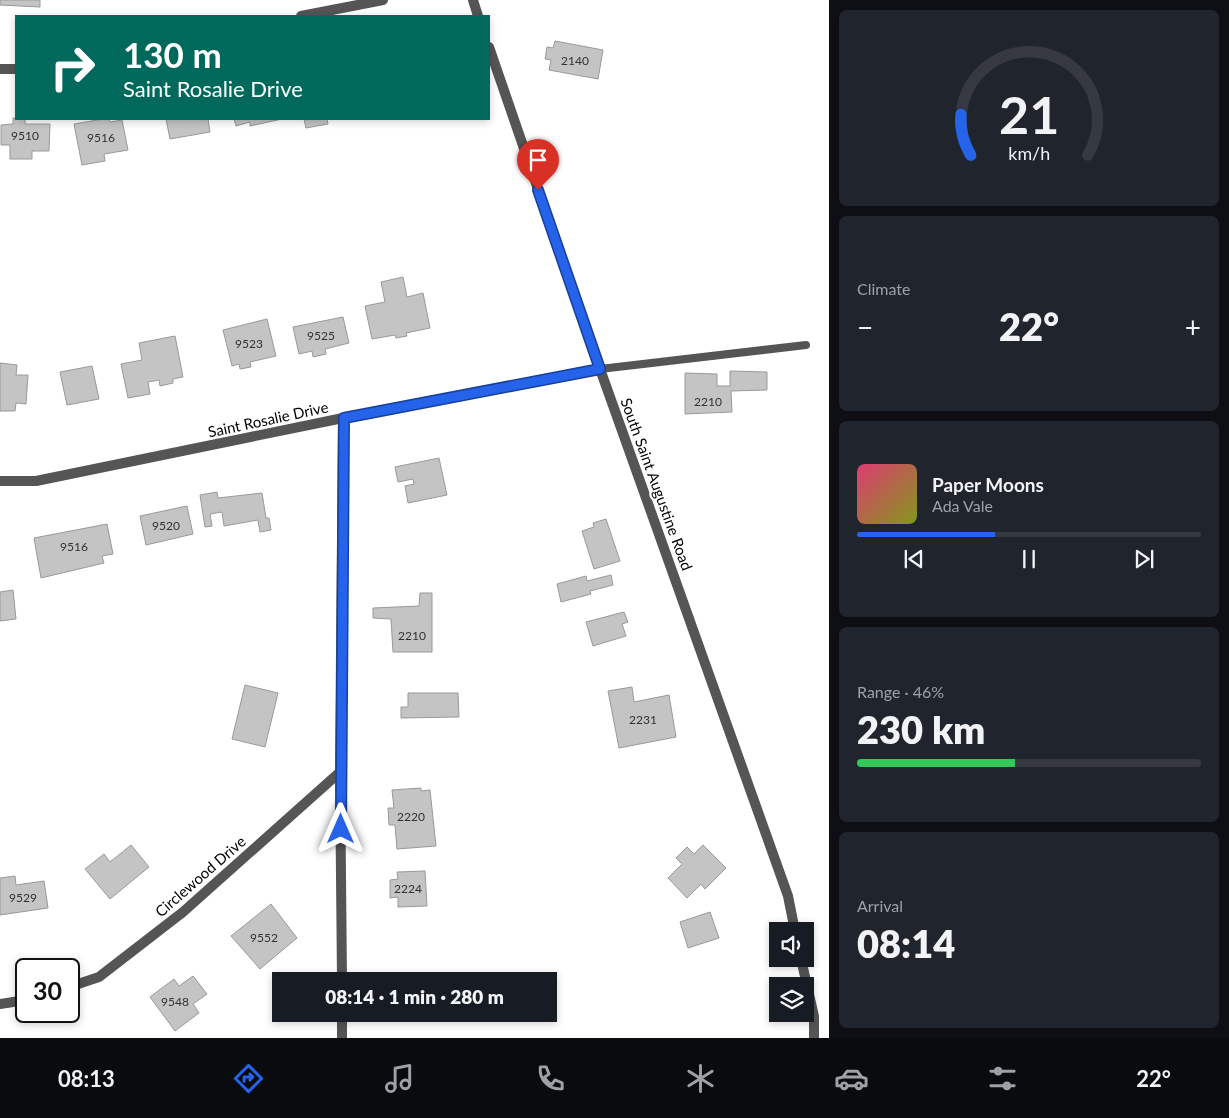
<!DOCTYPE html>
<html lang="en">
<head>
<meta charset="utf-8">
<style>
  body { margin:0; font-family:Lato,sans-serif; background:#20242c; color:#f1f3f6; height:100vh; display:flex; flex-direction:column; font-size:19px; white-space:nowrap }
  * { box-sizing:border-box; margin:0 }
  p { font-size:16px; color:#9ea1a6 }
  .icon { flex:none; width:28px; height:28px; fill:none; stroke:currentColor; stroke-width:2; stroke-linecap:round; stroke-linejoin:round }
  .map { position:relative; flex:1; overflow:hidden }
  .drawer { display:flex; flex-direction:column; gap:10px; padding:10px; background:#0d0f14; width:400px }
  .drawer>* { flex:none }
  .top-card { position:absolute; left:15px; top:15px; width:475px; height:105px; border-radius:0px; box-shadow:0 2px 8px #0003; background:#00695c; color:#fff; overflow:hidden }
  .tools { position:absolute; left:769px; top:922px; display:grid; gap:10px }
  .tools a { display:grid; place-items:center; width:45px; height:45px; border-radius:0px; background:#171b24; box-shadow:0 2px 8px #0003; font-size:25px }
  .speed { position:absolute; left:15px; top:958px; display:flex; gap:10px; font-size:25px; font-weight:700; text-align:center }
  .speed>* { display:grid; place-content:center; width:65px; height:65px; border-radius:50%; background:#171b24; box-shadow:0 2px 8px #0003; line-height:1 }
  .speed .limit { border:2px solid #111; border-radius:8px; background:#fff; color:#111 }
  .pin { position:absolute; display:grid; place-items:center; width:42px; height:42px; color:#fff; margin:-51px -21px; border-radius:50% 50% 50% 0; rotate:-45deg; box-shadow:0 0 5px #0007 }
  .pin .icon { rotate:45deg }
  .me { position:absolute; width:55px; margin:-28px; rotate:0deg; stroke-linejoin:round; filter:drop-shadow(0 0 4px #0008) }
  .turn { display:flex; align-items:center; gap:18px; height:105px; padding:0 25px; font-size:22px }
  .turn .icon { width:65px; height:65px; stroke-width:2.5 }
  .turn b { display:block; font-size:35px; line-height:42px }
  .big { font-size:38px; font-weight:800; line-height:1.1 }
  .drawer .widget { flex:1; display:flex; flex-direction:column; justify-content:center; gap:8px; min-width:0; padding:0 18px; border-radius:8px; background:#20242c }
  .drawer .dial { align-items:center; gap:0 }
  .dial svg { height:130px; overflow:visible; fill:none; stroke:#363941; stroke-width:7; stroke-linecap:round; text-anchor:middle }
  .dial text { fill:#f1f3f6; stroke:none }
  .song { display:flex; align-items:center; gap:15px }
  .cover { width:60px; height:60px; border-radius:8px; background:linear-gradient(135deg,hsl(340 70% 55%),hsl(70 70% 35%)) }
  .played { height:5px; border-radius:2px; background:linear-gradient(90deg,#2563eb 40%,#363941 40%) }
  .keys { display:flex; justify-content:space-around; direction:ltr }
  .heat { display:flex; justify-content:space-between; align-items:center; font-size:28px; direction:ltr }
  .charge { height:8px; border-radius:4px; background:linear-gradient(90deg,#34c759 46%,#363941 0) }
  .trip { position:absolute; left:272px; top:972px; width:285px; height:50px; border-radius:0px; background:#171b24; box-shadow:0 2px 8px #0003; font-weight:800; line-height:50px; text-align:center }
  .dock { display:flex; height:80px; justify-content:space-around; align-items:center; background:#090b0e; color:#9ea1a6 }
  .dock .icon { width:35px; height:35px }
  .dock .selected { color:#2563eb }
  .dock b { font-size:22px; color:#f1f3f6 }
  main { display:flex; flex:1; min-height:0 }
  .map>svg:first-child { display:block }
  .building { fill:#c4c4c4; stroke:#999 }
  .lines { fill:none; stroke-linecap:round; stroke-linejoin:round }
  .service { stroke:#555; stroke-width:8 }
  .minor { stroke:#555; stroke-width:10 }
  .tertiary { stroke:#555; stroke-width:10 }
  .route-casing { stroke:#184099; stroke-width:12 }
  .route { stroke:#2563eb; stroke-width:9 }
  .labels { text-anchor:middle; dominant-baseline:central; stroke-width:4.5; stroke-linejoin:round; paint-order:stroke }
  .number-label { font-size:12px; fill:#313131 }
  .street-label { font-size:15px; fill:#000; stroke:#fff }
</style>
</head>
<body>
<main>
<div class="map">
<svg width="829" height="1038" viewBox="0 0 829 1038">
  <rect width="100%" height="100%" fill="#fff"/>
  <path class="building" d="M0,0H40V7L0,5Z
    M555,41L603,50L598,79L549,70L551,60L545,59L547,47L553,48Z
    M13,118L25,119V124H50L49,151H32V159H10V145H1V125L13,124Z
    M103,119H109L110,122L122,120L128,150L104,154L105,161L82,165L74,124Z
    M166,119H208L210,132L170,139Z
    M234,119H282L250,126V122L236,126Z
    M304,119H327L328,124L306,128Z
    M403,277L407,297L423,293L430,328L406,333L407,336L396,338L395,335L372,339L365,306L385,302L381,282Z
    M343,317L349,343L325,349L326,354L313,357L312,351L299,354L293,327Z
    M267,319L276,356L250,362L251,367L240,369L239,364L232,366L223,330Z
    M175,336L183,377L173,379V383L160,386L159,380L148,382L150,394L128,398L121,364L142,360L139,343Z
    M0,363L17,365L16,375H28L26,404L16,403L15,411H0Z
    M92,366L99,399L67,405L60,372Z
    M730,371L767,372V390L731,391L732,412L685,414V373L717,374V386H730Z
    M439,458L447,495L408,503L405,486L414,484L413,479L398,482L395,467Z
    M217,492L218,498L262,493L266,518H269L271,530L260,532L258,520L224,526L222,512L210,514L212,526L205,527L200,495Z
    M187,506L193,534L146,545L140,516Z
    M606,519L620,561L594,569L582,531L594,527L593,523Z
    M107,524L113,554L102,556L104,563L41,578L34,538Z
    M611,575L613,585L590,591L591,594L561,602L557,584L586,576L587,581Z
    M13,590L16,619L0,621V592Z
    M420,593H432V652H393L391,619L373,618V608L419,606Z
    M624,612L628,622L622,624L626,636L593,646L586,622Z
    M245,685L278,693L265,747L232,739Z
    M632,687L634,702L669,695L676,737L619,748L608,691Z
    M408,693H458L459,717L401,718V707H408Z
    M421,788V791L430,790L436,846L397,849L395,825H389L388,808H394L392,790Z
    M131,845L149,867L110,899L85,869L104,854L110,862Z
    M703,845L726,868L705,889L701,884L687,898L668,878L682,864L676,858L687,847L694,854Z
    M425,871L427,906L398,907V897L390,898V880L398,879L397,872Z
    M15,876L16,885L44,881L48,908L0,915V878Z
    M271,904L297,938L260,969L231,936Z
    M710,912L719,938L688,948L680,922Z
    M193,976L207,994L193,1004L199,1013L175,1031L150,997L174,979L179,986Z"/>
  <g class="lines">
    <path class="service" d="M600,369L806,345"/>
    <path class="minor" d="M301,16L383,0
      M0,69H16
      M0,481H36L343,418L600,369
      M342,981L340,772L343,418
      M69,987L99,977L183,912L340,772
      M0,1004L26,1000
      M342,1014V1038"/>
    <path class="tertiary" d="M473,0L478,16
      M489,47L600,369L788,896L795,931
      M801,959L814,1016V1038"/>
  </g>
  <g class="lines">
    <defs>
      <path id="route" d="M341,829L344,418L600,369L538,190"/>
    </defs>
    <use href="#route" class="route-casing"/>
    <use href="#route" class="route"/>
  </g>
  <g class="labels">
    <g class="number-label">
      <text x="575" y="60">2140</text>
      <text x="25" y="135">9510</text>
      <text x="101" y="137">9516</text>
      <text x="321" y="335">9525</text>
      <text x="249" y="343">9523</text>
      <text x="708" y="401">2210</text>
      <text x="166" y="525">9520</text>
      <text x="74" y="546">9516</text>
      <text x="412" y="635">2210</text>
      <text x="643" y="719">2231</text>
      <text x="411" y="816">2220</text>
      <text x="408" y="888">2224</text>
      <text x="23" y="897">9529</text>
      <text x="264" y="937">9552</text>
      <text x="175" y="1001">9548</text>
    </g>
    <g class="street-label">
      <text transform="translate(268 419) rotate(-12)">Saint Rosalie Drive</text>
      <text transform="translate(657 484) rotate(70)">South Saint Augustine Road</text>
      <text transform="translate(200 876) rotate(-41)">Circlewood Drive</text>
    </g>
  </g>
</svg>
<div class="tools">
<a><svg class="icon" aria-label="sound" viewBox="0 0 24 24"><path d="M4 9h4l5-4v14l-5-4H4zM17 9q2 3 0 6"/></svg></a>
<a><svg class="icon" aria-label="layers" viewBox="0 0 24 24"><path d="M12 4l9 5-9 5-9-5zM3 14l9 5 9-5"/></svg></a>
</div>
<div class="speed"><div class="limit">30</div></div>
<div class="pin" style="left:538px;top:190px;background:#d93025"><svg class="icon" aria-label="arrive" viewBox="0 0 24 24"><path d="M6 21V4h12l-3 4 3 4H6"/></svg></div>
<svg class="me" style="left:341px;top:829px" viewBox="-20 -20 40 40"><path d="M0-17L14 15 0 8-14 15z" fill="#2563eb" stroke="#fff" stroke-width="4"/></svg>
<div class="trip">08:14 · 1 min · 280 m</div>
<div class="top-card">
<div class="turn"><svg class="icon" aria-label="right" viewBox="0 0 24 24"><path d="M7 20v-9h11M14 6l5 5-5 5"/></svg><div><b>130 m</b>Saint Rosalie Drive</div></div>
</div>
</div>
<section class="drawer">
<div class="widget dial"><svg viewBox="0 0 100 80">
<path d="M14 69A42 42 0 1 1 86 69"/>
<path d="M14 69A42 42 0 0 1 8 44" stroke="#2563eb"/>
<text x="50" y="56" font-size="32" font-weight="700">21</text>
<text x="50" y="72" font-size="11">km/h</text>
</svg></div>
<div class="widget"><p>Climate</p>
<div class="heat"><a>−</a><b class="big">22°</b><a>+</a></div>
</div>
<div class="widget">
<div class="song"><i class="cover"></i><div><b>Paper Moons</b><p>Ada Vale</p></div></div>
<div class="played"></div>
<div class="keys"><svg class="icon" aria-label="previous" viewBox="0 0 24 24"><path d="M18 5L8 12l10 7zM5 5v14"/></svg><svg class="icon" aria-label="pause" viewBox="0 0 24 24"><path d="M8 5v14M16 5v14"/></svg><svg class="icon" aria-label="next" viewBox="0 0 24 24"><path d="M6 5l10 7-10 7zM19 5v14"/></svg></div>
</div>
<div class="widget"><p>Range · 46%</p><b class="big">230 km</b><div class="charge"></div></div>
<div class="widget"><p>Arrival</p><b class="big">08:14</b></div>
</section>
</main>
<nav class="dock">
<b>08:13</b>
<svg class="icon selected" aria-label="directions" viewBox="0 0 24 24"><path d="M12 3l9 9-9 9-9-9zM9 14v-3h6M13 9l2 2-2 2"/></svg>
<svg class="icon" aria-label="music" viewBox="0 0 24 24"><path d="M9 18V5l10-2v13"/><circle cx="6" cy="18" r="3"/><circle cx="16" cy="16" r="3"/></svg>
<svg class="icon" aria-label="phone" viewBox="0 0 24 24"><path d="M5 4h4l2 5-3 2q2 4 5 5l2-3 5 2v4C11 20 4 13 5 4z"/></svg>
<svg class="icon" aria-label="climate" viewBox="0 0 24 24"><path d="M12 3v18M4 7l16 10M4 17L20 7"/></svg>
<svg class="icon" aria-label="car" viewBox="0 0 24 24"><path d="M5 17H2v-5l4-1 3-4h7l3 4 3 1v5h-3M9 17h6M6 11h13"/><circle cx="7" cy="17" r="2"/><circle cx="17" cy="17" r="2"/></svg>
<svg class="icon" aria-label="filters" viewBox="0 0 24 24"><path d="M4 7h16M4 17h16"/><circle cx="9" cy="7" r="2"/><circle cx="15" cy="17" r="2"/></svg>
<b>22°</b>
</nav>
</body>
</html>
